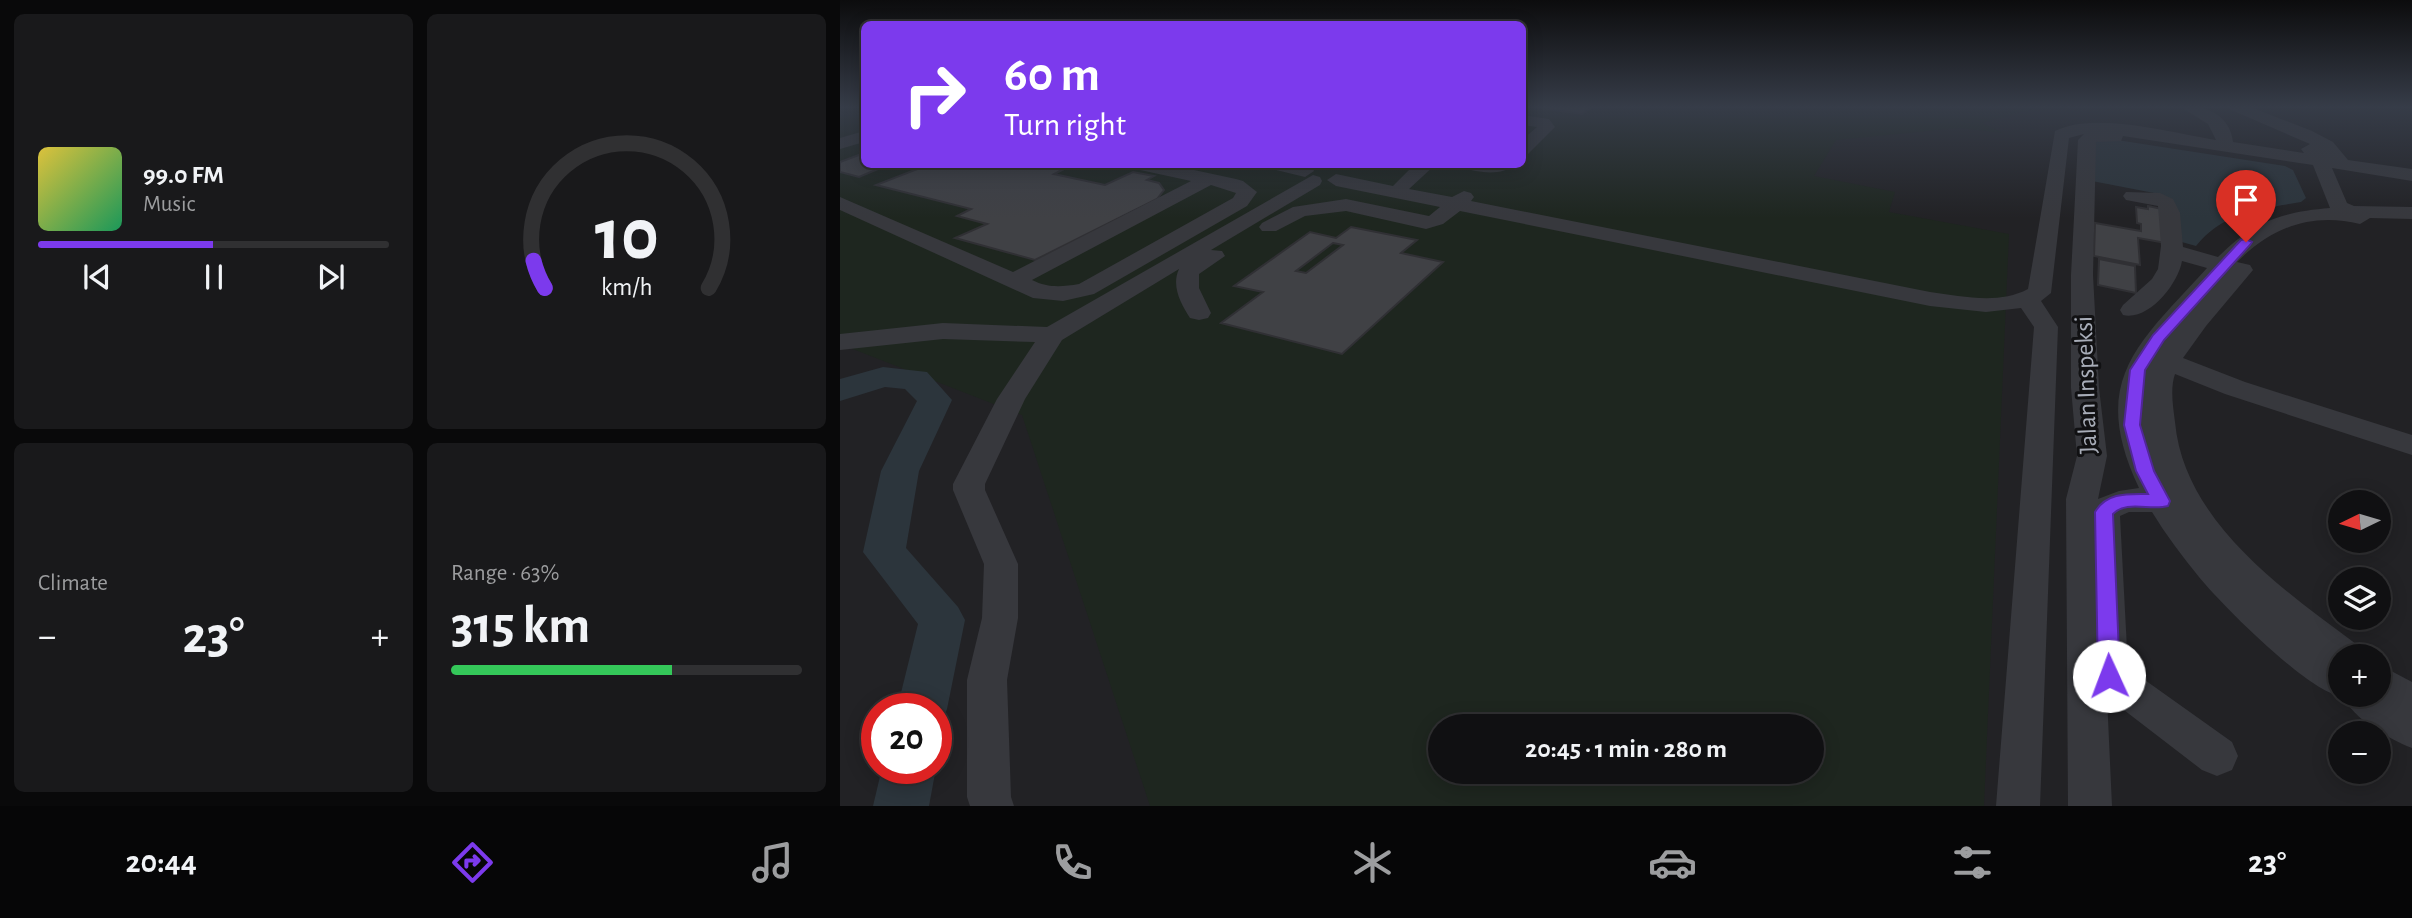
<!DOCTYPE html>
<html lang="en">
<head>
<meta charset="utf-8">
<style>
  body { margin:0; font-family:"Alegreya Sans",sans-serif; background:#19191b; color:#f1f3f6; height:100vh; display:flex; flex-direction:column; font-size:26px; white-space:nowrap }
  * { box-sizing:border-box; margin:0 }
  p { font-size:23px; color:#9c9d9f }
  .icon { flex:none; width:38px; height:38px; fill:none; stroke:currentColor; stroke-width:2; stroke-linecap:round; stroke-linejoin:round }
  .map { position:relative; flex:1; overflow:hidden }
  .panel { display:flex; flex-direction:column; gap:14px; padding:14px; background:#09090a; width:840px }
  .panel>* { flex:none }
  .top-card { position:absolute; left:21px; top:21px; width:665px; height:147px; border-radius:10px; box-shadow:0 4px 18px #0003,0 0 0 2px #303032; background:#7c3aed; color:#fff; overflow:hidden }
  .needle { width:46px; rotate:265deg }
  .controls { position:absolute; left:1488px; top:490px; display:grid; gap:14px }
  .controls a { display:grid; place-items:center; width:63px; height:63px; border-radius:50%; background:#101012; box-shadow:0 4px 18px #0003,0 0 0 2px #303032; font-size:35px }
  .speed { position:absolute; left:21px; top:693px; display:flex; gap:14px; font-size:35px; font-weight:700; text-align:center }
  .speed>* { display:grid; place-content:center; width:91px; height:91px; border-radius:50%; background:#101012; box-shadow:0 4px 18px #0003,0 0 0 2px #303032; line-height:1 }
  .speed .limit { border:10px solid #d22; background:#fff; color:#111 }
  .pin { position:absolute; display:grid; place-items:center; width:60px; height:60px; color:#fff; margin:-72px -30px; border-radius:50% 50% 50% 0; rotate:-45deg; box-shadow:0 0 7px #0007 }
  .pin .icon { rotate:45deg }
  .me { position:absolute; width:77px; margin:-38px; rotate:358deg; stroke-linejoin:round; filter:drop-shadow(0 0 5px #0008) }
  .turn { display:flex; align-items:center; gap:24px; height:147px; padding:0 28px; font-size:32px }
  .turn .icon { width:91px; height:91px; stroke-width:2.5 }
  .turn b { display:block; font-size:49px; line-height:60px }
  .big { font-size:52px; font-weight:700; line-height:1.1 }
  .panel .card { flex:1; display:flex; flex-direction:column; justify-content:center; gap:10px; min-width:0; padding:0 24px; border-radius:10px; background:#19191b }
  .panel .dial { align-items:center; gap:0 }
  .dial svg { height:182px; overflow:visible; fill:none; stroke:#303032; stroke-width:7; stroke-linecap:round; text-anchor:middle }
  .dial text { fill:#f1f3f6; stroke:none }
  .song { display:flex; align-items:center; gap:21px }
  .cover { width:84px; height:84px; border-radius:10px; background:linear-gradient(135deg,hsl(50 70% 55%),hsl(150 70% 35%)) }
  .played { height:7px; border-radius:4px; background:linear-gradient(90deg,#7c3aed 50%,#303032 50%) }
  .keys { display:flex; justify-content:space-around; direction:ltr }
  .heat { display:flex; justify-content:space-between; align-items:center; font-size:38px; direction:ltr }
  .charge { height:10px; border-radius:5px; background:linear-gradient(90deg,#34c759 63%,#303032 0) }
  .panel .tiles { flex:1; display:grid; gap:14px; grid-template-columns:repeat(2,1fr) }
  .trip { position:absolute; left:588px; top:714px; width:396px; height:70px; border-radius:35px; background:#101012; box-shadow:0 4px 18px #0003,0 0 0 2px #303032; font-weight:700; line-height:70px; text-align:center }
  .tabs { display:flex; height:112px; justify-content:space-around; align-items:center; background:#060607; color:#9c9d9f }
  .tabs .icon { width:49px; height:49px }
  .tabs .on { color:#7c3aed }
  .tabs b { font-size:32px; color:#f1f3f6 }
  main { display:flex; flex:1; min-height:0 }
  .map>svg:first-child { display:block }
  .built { fill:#222225; fill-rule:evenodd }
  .green { fill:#1e261f; fill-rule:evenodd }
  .water { fill:#2c353c }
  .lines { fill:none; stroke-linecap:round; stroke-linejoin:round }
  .river { fill:#2c353c; fill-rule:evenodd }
  .building { fill:#404145; stroke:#303034; stroke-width:2; fill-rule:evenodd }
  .minor { fill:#37383d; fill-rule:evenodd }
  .route { fill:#7c3aed; stroke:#51269a; stroke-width:2 }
  .labels { text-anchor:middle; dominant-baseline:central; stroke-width:6; stroke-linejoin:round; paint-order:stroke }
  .street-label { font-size:26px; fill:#a8adb8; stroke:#111113 }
</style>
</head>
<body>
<main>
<section class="panel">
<div class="tiles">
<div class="card">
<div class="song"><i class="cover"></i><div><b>99.0 FM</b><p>Music</p></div></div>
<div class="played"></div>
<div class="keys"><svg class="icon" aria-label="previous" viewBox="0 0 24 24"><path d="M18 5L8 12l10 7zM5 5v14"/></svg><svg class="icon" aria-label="pause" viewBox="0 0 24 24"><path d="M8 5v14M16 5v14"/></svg><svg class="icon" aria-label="next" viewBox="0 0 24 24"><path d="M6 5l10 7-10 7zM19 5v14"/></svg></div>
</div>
<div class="card dial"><svg viewBox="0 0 100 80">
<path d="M14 69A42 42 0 1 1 86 69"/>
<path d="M14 69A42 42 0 0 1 9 57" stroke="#7c3aed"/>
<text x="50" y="56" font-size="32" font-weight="700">10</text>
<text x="50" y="72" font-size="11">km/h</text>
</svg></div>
<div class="card"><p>Climate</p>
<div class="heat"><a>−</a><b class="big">23°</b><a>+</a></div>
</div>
<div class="card"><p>Range · 63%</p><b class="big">315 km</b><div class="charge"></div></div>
</div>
</section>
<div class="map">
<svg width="1572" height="806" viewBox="0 0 1572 806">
  <rect width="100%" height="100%" fill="#161618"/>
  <path class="built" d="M0,106H24V164H682L683,106H1572V806H0ZM1500,502H1538V541H1500ZM1500,579H1538V618H1500ZM1500,656H1538V695H1500ZM37,709H96V768H37ZM600,726H971V772H600ZM1500,733H1538V772H1500Z"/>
  <path class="green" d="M0,106H24V164H682L683,106H1187L1193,109L1142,123L1163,133L1119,128L996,140L974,176L1055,192L1049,212L1169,234L1144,806H310L182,415L0,344ZM600,726H971V772H600Z"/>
  <path class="water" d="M1255,140H1277L1445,166L1453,170L1466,198L1461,202C1421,209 1383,212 1356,246L1338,241L1314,193L1252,181Z"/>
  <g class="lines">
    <path class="river" d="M43,367L87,372L112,400L79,471L66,548L118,607L125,620L107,709L100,725L96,727V709H57L78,624L23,552L41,471L77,401L65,389L45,387L0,401V379Z
      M42,768H96L89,806H33Z"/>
  </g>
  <path class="building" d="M687,106H753L742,114Z
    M24,153V164H50L19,177L0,172V162Z
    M53,164H197L222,170L214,174L265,185L293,172L314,176L307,180L319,183L324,190L317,199L195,260L115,238L147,224L117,216L131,209L36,185L75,170Z
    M1308,206L1322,209L1326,243L1298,238L1300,265L1254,256L1255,223L1301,231V224L1297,223L1296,207L1308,209Z
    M511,227L577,240L561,253L603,262L502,354L381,323L423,292L394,286L470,232L496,238ZM493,243L503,245L466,273L456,271Z
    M1259,259L1295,266L1296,293L1258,285Z"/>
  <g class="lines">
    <path class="minor" d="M1339,106C1364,104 1390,114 1393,142L1464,153L1461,149L1470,144L1389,109L1387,106H1408L1472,131L1493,142L1508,160L1572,169V181L1492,168L1507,203L1514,206L1572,207V219L1530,218L1520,224C1472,212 1432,227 1397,262L1410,265L1413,270L1366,326L1343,358L1405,382L1572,435V455L1385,394L1335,374C1330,389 1333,406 1335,422C1344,521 1442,589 1516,644L1521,656H1500V695H1538V664L1572,682V748C1549,739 1513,719 1503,696C1473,697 1380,603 1359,577C1342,556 1326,535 1312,512H1289L1280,516L1288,668L1392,742L1398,756L1392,770L1377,776L1362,770L1267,697L1272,806H1228L1226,499L1237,456L1231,388V275L1238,140L1244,134L1229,138L1211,293L1201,301L1218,327L1200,806H1156L1194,327L1181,308L1146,312L1090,306L620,211L603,224L586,229L506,211L465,216L436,231H422L419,227L422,223L453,207L506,199L589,216L600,207L496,186L487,180L496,174L553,186L575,164H596L569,189L612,197L624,191L631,193L634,197L631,201L1090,292C1122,296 1158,305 1188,289L1215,131C1256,111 1331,133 1376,140L1368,124ZM1283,136L1473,165L1490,208C1441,212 1413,222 1378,257L1343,247L1340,213L1333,199L1320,193L1286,192L1283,196L1286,200L1318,206L1321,246L1318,269L1312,279L1283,305L1280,310L1283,315C1309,321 1338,284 1342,261L1367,268C1298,344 1248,380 1299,488L1279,491L1258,499L1267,456L1259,388L1253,275L1256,142L1281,141Z
      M682,115L709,119L715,127L688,154L682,155V140L697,127L682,125Z
      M24,131V142L0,149V138Z
      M288,164H326L396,179L403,181L417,192L407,206L254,294L223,301L193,298L0,210V197L173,272L351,181L291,168ZM371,185L396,193L393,198L239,284C221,287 208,288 192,280Z
      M425,164L472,167L474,171L465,177L428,168Z
      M619,164H676C661,177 639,172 622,168Z
      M473,175L480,177L482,181L480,185L371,250L382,251L385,256L359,274V288L371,313L368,318L359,320L350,318C341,304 331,286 339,269L222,340L185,399L145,484V490L178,564V618L167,680L171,797L174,806H130L127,797V680L142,618L144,564L113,490V484L157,399L195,342L103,339L0,350V334L103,323L207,327Z"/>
  </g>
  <linearGradient id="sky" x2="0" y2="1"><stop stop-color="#0c0c0d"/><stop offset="0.49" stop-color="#363c48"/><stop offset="1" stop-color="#363c48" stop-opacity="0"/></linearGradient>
  <rect width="1572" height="218" fill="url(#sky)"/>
  <path class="route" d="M1406,239L1412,242L1410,245L1324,340L1305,370L1300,425L1314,471L1330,501L1328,506C1311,511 1286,500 1273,514L1280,676L1277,683L1269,686L1261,683L1258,676L1255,512C1267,492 1288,494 1308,494L1296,471L1284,425L1290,370L1313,335L1401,240Z"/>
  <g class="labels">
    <g class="street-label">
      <text transform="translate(1246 385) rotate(-92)">Jalan Inspeksi</text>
    </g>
  </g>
</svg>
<div class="controls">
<a><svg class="needle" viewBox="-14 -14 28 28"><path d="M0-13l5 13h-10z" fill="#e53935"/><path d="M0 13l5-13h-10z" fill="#9c9d9f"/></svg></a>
<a><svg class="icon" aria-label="layers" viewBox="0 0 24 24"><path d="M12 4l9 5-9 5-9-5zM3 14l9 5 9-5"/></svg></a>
<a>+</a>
<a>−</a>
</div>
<div class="speed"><div class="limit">20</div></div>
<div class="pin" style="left:1406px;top:242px;background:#d93025"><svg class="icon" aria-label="arrive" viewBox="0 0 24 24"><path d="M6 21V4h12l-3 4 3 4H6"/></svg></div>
<svg class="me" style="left:1269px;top:676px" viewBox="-20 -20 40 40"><circle r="19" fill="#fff"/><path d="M0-13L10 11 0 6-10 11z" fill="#7c3aed"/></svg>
<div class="trip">20:45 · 1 min · 280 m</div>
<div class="top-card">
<div class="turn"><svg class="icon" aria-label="right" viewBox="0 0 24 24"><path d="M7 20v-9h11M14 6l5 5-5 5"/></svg><div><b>60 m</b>Turn right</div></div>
</div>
</div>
</main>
<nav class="tabs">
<b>20:44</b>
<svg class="icon on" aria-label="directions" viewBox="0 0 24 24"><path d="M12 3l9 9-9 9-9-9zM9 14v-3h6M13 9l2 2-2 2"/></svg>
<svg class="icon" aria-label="music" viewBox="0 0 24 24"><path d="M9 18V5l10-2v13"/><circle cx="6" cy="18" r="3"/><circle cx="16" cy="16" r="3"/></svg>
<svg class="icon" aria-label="phone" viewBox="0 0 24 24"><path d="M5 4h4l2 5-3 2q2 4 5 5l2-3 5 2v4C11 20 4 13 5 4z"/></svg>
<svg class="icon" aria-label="climate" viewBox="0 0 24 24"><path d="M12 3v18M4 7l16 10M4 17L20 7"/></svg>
<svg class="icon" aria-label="car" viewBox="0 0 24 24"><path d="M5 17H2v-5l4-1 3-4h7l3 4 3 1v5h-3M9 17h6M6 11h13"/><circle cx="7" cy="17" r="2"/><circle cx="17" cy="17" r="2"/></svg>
<svg class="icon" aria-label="filters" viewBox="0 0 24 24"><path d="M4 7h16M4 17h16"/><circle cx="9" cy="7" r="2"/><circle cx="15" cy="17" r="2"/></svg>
<b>23°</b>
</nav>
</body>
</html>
